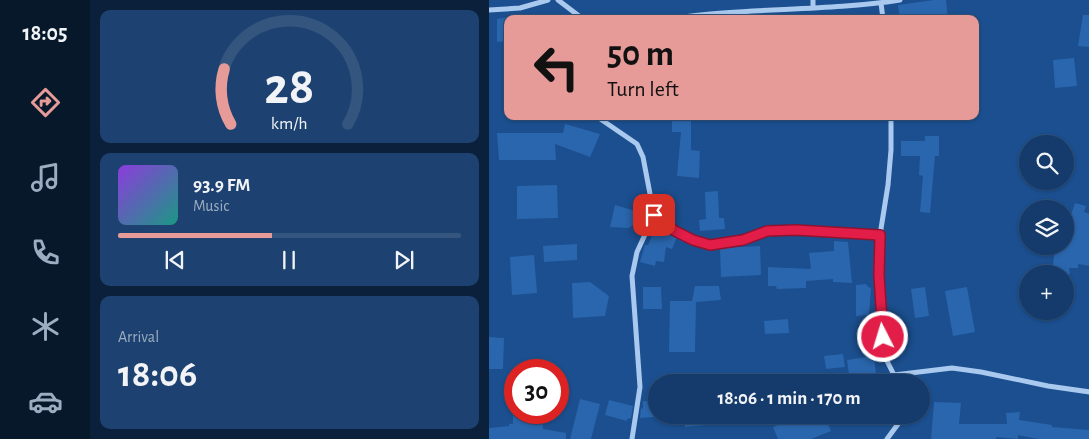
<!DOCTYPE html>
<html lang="en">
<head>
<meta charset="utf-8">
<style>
  body { margin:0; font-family:"Alegreya Sans",sans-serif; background:#1d4271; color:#f1f3f6; height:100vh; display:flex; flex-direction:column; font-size:19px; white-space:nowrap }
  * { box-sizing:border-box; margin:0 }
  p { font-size:16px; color:#9dadc1 }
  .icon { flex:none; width:28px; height:28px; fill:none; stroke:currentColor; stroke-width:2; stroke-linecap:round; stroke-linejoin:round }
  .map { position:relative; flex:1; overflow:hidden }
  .details { display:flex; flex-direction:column; gap:10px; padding:10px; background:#0b203b; width:399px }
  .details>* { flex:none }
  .banner { position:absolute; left:15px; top:15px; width:475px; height:105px; border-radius:10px; box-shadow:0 1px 4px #0004,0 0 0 1px #33557e; background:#e69b98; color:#111; overflow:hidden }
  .tools { position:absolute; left:530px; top:135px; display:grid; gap:10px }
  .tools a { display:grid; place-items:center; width:55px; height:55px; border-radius:50%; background:#143b6b; box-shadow:0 1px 4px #0004,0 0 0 1px #33557e; font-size:25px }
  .speed { position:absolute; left:15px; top:359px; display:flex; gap:10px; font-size:25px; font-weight:700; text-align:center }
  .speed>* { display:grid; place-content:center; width:65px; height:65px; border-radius:50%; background:#143b6b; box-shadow:0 1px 4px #0004,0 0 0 1px #33557e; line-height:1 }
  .speed .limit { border:8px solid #d22; background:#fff; color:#111 }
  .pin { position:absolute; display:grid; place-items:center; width:42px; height:42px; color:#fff; margin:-21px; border-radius:10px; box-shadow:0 2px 8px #0006 }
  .me { position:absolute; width:55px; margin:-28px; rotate:355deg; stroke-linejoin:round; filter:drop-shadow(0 0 4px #0008) }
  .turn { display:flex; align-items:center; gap:18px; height:105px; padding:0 20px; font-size:22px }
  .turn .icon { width:65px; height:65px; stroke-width:2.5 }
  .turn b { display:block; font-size:35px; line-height:42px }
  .big { font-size:38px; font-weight:600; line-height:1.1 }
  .details .tile { flex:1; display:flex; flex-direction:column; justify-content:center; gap:8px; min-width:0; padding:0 18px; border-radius:10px; background:#1d4271 }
  .details .dial { align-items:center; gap:0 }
  .dial svg { height:130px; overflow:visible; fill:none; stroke:#33557e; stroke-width:7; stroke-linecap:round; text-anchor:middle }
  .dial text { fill:#f1f3f6; stroke:none }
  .song { display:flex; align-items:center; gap:15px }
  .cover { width:60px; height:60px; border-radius:8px; background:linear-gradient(135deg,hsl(270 70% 55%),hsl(170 70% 35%)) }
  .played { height:5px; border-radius:2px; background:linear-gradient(90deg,#e69b98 45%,#33557e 45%) }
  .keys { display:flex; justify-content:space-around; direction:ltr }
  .trip { position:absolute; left:159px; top:374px; width:282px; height:50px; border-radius:25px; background:#143b6b; box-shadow:0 1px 4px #0004,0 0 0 1px #33557e; font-weight:600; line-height:50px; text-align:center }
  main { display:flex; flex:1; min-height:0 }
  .dock { display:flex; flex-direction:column; width:90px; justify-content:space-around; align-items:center; background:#08182b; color:#9dadc1 }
  .dock .icon { width:35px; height:35px }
  .dock .on { color:#e69b98 }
  .dock b { font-size:22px; color:#f1f3f6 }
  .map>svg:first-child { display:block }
  .building { fill:#2a66ad }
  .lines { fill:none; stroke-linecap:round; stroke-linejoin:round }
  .street { stroke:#a9c9ee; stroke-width:5 }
  .route-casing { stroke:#92132f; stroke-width:12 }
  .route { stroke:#e11d48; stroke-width:9 }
</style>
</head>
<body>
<main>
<nav class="dock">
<b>18:05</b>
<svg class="icon on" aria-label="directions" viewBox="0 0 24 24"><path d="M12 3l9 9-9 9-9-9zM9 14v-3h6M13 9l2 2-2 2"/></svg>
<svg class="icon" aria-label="music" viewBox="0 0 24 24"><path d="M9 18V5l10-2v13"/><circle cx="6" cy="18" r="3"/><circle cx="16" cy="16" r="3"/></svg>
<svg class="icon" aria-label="phone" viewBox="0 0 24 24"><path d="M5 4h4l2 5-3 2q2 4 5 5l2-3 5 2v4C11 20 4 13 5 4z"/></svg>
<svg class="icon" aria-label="climate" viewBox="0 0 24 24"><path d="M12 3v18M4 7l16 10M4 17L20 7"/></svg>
<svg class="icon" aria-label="car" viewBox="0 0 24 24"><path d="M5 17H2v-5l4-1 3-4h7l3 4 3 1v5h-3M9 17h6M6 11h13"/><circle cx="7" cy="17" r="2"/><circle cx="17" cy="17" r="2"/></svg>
</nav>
<section class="details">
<div class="tile dial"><svg viewBox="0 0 100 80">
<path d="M14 69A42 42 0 1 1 86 69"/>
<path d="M14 69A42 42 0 0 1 10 35" stroke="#e69b98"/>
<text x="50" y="56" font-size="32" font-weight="700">28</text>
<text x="50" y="72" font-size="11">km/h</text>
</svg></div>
<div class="tile">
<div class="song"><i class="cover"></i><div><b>93.9 FM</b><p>Music</p></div></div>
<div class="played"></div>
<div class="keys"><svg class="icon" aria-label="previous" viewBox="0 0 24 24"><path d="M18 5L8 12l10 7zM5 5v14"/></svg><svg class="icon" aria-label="pause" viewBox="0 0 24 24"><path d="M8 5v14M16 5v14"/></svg><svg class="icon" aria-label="next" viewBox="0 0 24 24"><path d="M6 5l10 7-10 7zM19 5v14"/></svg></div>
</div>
<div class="tile"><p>Arrival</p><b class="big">18:06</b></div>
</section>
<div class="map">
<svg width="601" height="439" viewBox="0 0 601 439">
  <rect width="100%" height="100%" fill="#1b4f8f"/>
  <path class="building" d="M445,0H457L459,19H411L409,5Z
    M594,15H601V47L589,46Z
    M19,17V41L8,42V19Z
    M585,58L588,86L566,88L564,60Z
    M183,116H202V150L211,151L210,178L188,176L192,132H183Z
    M76,124L111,134L101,157L66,144L67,160H10L8,133H74Z
    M436,136H450V156H446L441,213L431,212L434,176L430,175L431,156H412V141H436Z
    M68,185L69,218L28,219V186Z
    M229,191L230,218H235L236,229L211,231L210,220L217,219L216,192Z
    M586,203L597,206L595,212L601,214V266L589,264V268H580L581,274H563L566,247L576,248V233Z
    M126,205L157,214L140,228L121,227Z
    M168,224L188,237L183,249L177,247L175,262L167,261L166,266L151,262L156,245H159Z
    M345,241L359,242L363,283L344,282V279L317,281V288L288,289L287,286H279V267L322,269L320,253L345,251Z
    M88,244V260L55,262L54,246Z
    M271,246L272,275L232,277L231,248Z
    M45,255L48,293L23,295L21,257Z
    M101,282L120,296L116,316L84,318L83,283Z
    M377,284L379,287L382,288L380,315L367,316V285Z
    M206,286H230L232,300L207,302L206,352H180L181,301H203Z
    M154,287H172L173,309H154Z
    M436,287L440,316L426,318L422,289Z
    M478,287L486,332L464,336L456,291Z
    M299,319L300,333L276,334L275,321Z
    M0,337L15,338L14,369H0Z
    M354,354L356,367L337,369L335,356Z
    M385,356L388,382H361L358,360Z
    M91,399L111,404L102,439H81Z
    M120,400L144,406L142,418L138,419V421L116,415Z
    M154,401L168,402V415L176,416L151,418L152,408L154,409Z
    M445,402L472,403L470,424H518L517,413L531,412L530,420L563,425V427L601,430V439H549L529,435V439L507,437V439H442Z
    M24,412H53L54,429L77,433V439H0V428L20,426V424H24Z
    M195,415H215L216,425L196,427Z
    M314,415H335L342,431L322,439H289L284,427Z"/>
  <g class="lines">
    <path class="street" d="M69,0L94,19
      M392,3L394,19
      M324,8V0
      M0,10L31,8L59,0
      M179,19C256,7 335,12 411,0
      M107,116L148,144L154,157L165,215L148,252L143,276L151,387L143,439
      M402,116V150L399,185L391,235L390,275L395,355L405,375L407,382
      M165,215L186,231L204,240L221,245L254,240L278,231L307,230L391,235
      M405,375L463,368L492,372L559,386L601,392
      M398,439L409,424L411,415"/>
  </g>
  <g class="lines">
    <defs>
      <path id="route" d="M165,215L186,231L204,240L221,245L254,240L278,231L307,230L391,235L390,275L394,337"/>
    </defs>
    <use href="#route" class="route-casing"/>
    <use href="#route" class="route"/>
  </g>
</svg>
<div class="tools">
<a><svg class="icon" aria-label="search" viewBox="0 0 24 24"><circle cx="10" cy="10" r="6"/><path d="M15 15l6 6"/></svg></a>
<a><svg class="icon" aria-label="layers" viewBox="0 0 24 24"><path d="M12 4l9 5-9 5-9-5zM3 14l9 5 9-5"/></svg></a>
<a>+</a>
</div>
<div class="speed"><div class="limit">30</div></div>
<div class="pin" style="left:165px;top:215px;background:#d93025"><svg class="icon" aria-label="arrive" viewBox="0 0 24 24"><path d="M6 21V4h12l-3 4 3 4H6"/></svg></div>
<svg class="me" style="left:394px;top:337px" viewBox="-20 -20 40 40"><circle r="17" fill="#e11d48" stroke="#fff" stroke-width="3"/><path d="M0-11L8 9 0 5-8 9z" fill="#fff"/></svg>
<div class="trip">18:06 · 1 min · 170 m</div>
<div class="banner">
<div class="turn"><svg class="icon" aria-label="left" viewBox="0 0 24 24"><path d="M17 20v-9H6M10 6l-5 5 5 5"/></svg><div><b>50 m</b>Turn left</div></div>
</div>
</div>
</main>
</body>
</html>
